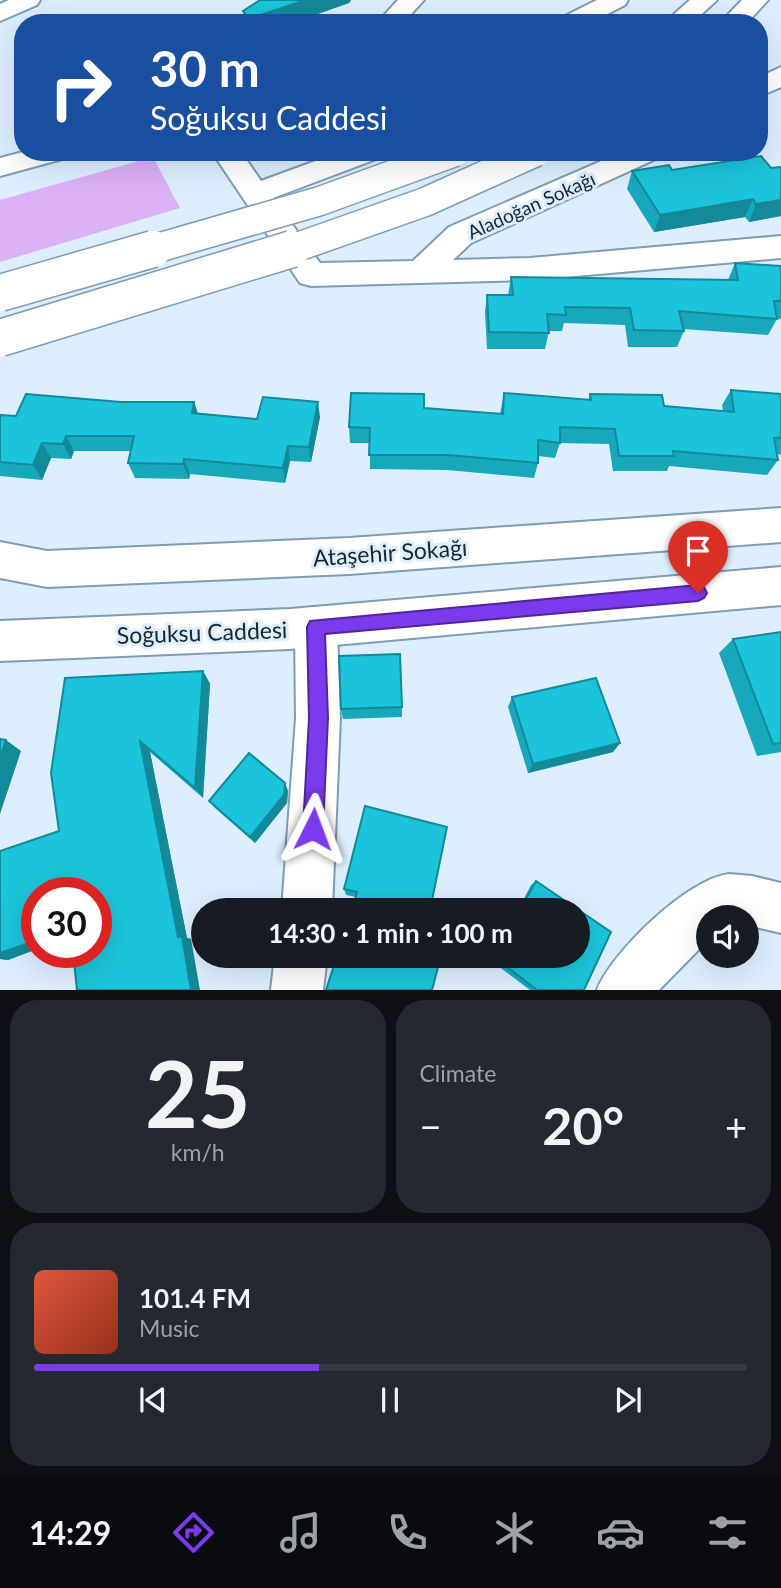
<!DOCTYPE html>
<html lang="en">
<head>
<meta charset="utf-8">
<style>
  body { margin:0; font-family:Lato,sans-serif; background:#242831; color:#f1f3f6; height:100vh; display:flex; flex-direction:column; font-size:26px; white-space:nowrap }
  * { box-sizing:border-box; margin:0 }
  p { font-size:23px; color:#9ea1a6 }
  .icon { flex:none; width:38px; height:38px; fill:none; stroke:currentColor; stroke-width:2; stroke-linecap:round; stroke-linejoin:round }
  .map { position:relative; height:990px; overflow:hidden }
  .drawer { display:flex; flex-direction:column; gap:10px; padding:10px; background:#0d0f14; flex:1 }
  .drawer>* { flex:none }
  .banner { position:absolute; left:14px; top:14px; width:754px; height:147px; border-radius:28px; box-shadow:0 7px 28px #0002; background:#1a4fa0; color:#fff; overflow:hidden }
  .buttons { position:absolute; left:696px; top:905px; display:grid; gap:14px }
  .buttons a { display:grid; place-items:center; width:63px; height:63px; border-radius:50%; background:#171b24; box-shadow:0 7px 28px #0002; font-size:35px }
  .speed { position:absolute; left:21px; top:877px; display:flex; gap:14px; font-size:35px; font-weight:700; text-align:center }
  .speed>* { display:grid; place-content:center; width:91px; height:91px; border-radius:50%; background:#171b24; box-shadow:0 7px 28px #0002; line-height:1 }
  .speed .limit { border:10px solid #d22; background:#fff; color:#111 }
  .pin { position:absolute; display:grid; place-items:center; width:60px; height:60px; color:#fff; margin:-72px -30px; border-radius:50% 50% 50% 0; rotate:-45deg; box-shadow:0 0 7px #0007 }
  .pin .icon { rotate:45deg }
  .me { position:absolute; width:77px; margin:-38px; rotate:3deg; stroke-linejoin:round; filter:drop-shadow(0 0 5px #0008) }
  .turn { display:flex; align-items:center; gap:24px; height:147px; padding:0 21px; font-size:32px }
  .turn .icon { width:91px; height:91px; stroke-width:2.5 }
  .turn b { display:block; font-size:49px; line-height:60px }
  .big { font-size:52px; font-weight:700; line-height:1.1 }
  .drawer .card { flex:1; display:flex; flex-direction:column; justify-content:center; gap:10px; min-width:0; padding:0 24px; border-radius:28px; background:#242831 }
  .drawer .dial { align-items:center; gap:0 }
  .dial b { font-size:91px; line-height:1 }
  .song { display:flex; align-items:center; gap:21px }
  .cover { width:84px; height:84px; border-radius:10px; background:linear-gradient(135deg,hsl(10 70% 55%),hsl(10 70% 35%)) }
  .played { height:7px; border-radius:4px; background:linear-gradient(90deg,#7c3aed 40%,#363941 40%) }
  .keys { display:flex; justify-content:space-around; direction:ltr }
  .heat { display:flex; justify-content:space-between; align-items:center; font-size:38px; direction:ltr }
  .drawer .tiles { flex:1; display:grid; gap:10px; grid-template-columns:1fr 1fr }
  .card:last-child { grid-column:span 2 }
  .trip { position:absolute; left:191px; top:898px; width:399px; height:70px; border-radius:35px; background:#171b24; box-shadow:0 7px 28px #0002; font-weight:700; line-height:70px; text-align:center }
  .tabs { display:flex; height:112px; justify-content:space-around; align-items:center; background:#090b0e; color:#9ea1a6 }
  .tabs .icon { width:49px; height:49px }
  .tabs .on { color:#7c3aed }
  .tabs b { font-size:32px; color:#f1f3f6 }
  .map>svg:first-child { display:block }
  .green { fill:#dbb1f7 }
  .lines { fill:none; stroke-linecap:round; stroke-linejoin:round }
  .street-casing { stroke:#7f9cb4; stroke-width:4 }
  .secondary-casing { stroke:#7f9cb4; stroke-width:4 }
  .highway-casing { stroke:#7f9cb4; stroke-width:4 }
  .street { fill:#fff; fill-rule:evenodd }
  .secondary { fill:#fff; fill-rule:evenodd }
  .highway { fill:#fff; fill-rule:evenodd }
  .highway-bridge-far1-casing { stroke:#7f9cb4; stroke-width:31; stroke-linecap:butt }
  .highway-bridge-casing { stroke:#7f9cb4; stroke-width:39; stroke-linecap:butt }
  .highway-bridge-far1 { stroke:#fff; stroke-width:28 }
  .highway-bridge { stroke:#fff; stroke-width:36 }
  .wall { fill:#17a9bb }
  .shaded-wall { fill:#138999 }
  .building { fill:#1bc4da; stroke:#138999; stroke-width:2 }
  .route { fill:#7c3aed; stroke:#51269a; stroke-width:2 }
  .labels { text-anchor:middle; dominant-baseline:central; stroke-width:6; stroke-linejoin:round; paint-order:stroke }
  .far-street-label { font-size:19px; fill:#1b2630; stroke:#ddefff }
  .street-label { font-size:23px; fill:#1b2630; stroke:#ddefff }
</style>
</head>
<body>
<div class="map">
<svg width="781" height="990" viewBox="0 0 781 990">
  <rect width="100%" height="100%" fill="#ddefff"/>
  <path class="green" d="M153,157L180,208L0,262V200Z"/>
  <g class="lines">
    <defs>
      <path id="street" d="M9,0H40L37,5L0,21V4Z
        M398,0H424L403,23H377Z
        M597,0H628L625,5L590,23H558L561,18Z
        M781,67V87L760,96V77Z
        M23,152H70L66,158L0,176V158Z
        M212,152H241L261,181L340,152H383L379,158L273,198L320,263L413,261L449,227L622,152H662L658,158L471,243L453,260L530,258L781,236V258L530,280L311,286L300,283Z
        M781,508V542L349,574L47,587L0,578V542L47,551L349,538Z
        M316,607L331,613L337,627L340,718L332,910H282L296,718L295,627L301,613Z
        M729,874L752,876L781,883V933L747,925V917H709V939L659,990H597C612,952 687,879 729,874Z
        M275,956H327L323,990H271Z"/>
      <path id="secondary" d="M781,567V605L290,649L0,661V621L290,609Z"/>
      <path id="highway" d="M690,0H717L692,23H664Z
        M742,0H768L747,23H720Z"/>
    </defs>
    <use href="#street" class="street-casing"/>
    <use href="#secondary" class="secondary-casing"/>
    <use href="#highway" class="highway-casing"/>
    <use href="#street" class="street"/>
    <use href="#secondary" class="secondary"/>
    <use href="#highway" class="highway"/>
    <defs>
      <path id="highway-bridge-far1" d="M147,251L320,201L455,152
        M286,251L425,202L536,152"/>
      <path id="highway-bridge" d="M0,293L153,249
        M0,338L292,249"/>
    </defs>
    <use href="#highway-bridge-far1" class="highway-bridge-far1-casing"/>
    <use href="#highway-bridge" class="highway-bridge-casing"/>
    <use href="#highway-bridge-far1" class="highway-bridge-far1"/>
    <use href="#highway-bridge" class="highway-bridge"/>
  </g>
  <path class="wall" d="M260,0H351L349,3L292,23H245L243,11Z
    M781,167V216L749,222L745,217L654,232L627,189L632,171L771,168Z
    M735,263L781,266V319H777L768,335L683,329L684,331L677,347H628L625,325L564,323L562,331H549L545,349H487L485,312L487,295H508L511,277L728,280Z
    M731,390L781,394V455L777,454L778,460L767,475L669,466L667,471H613L609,444L560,443L555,458L538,456V463L534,478L447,470L370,469V443H350L349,427L424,408L500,414L504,393L588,400L590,394L664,406L723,411L722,405Z
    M121,402H194L198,414L257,419L320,417L311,462L290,461L285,483L190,474L189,479L135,478L128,463L131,451H74L71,459L51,458L42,480L0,476V415L16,416Z
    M781,632V752L757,756L719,653L733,639Z
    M203,671L210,684L203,798L150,752L187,938L191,939L96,952L37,892V949L8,960L0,959V851L59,831Z
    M512,697L620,743L613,752L528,773L508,707Z
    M402,707V717L343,719L341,709Z
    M285,783L288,791L287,803L255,843L215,808L209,801Z
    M447,827L356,897L346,895L344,889Z
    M536,881L611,932L584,990H530L490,960L493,956H578V910H518L531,885Z"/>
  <path class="shaded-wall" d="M306,0H351L349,3L292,23H248V19Z
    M753,199L745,217L654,232L660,215Z
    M781,200V216L749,222L756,204Z
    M194,402L199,417L192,413Z
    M318,402L320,417L311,462L309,447Z
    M66,436L74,451L71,459L63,444Z
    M42,443L51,458L42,480L33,465Z
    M288,446L290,461L285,483L283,468Z
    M184,459L190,474L189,479L183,464Z
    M203,671L210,684L203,798L195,788Z
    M6,740L21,751L0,814V758Z
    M140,741L150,752L187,938L191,939L200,990H191L178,937Z
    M620,743L613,752L528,773L533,764Z
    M285,783L288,791L287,803L255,843L250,837Z
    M37,940V949L8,960L0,959V953Z"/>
  <path class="building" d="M260,0H306L248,19L243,11Z
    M761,156L771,168L781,167V200L756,204L753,199L660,215L632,171L669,165L672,170Z
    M735,263L781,266V301H774L777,319L679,311L684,331L634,330L630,308L565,307L566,315L547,314L549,333L489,332L487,295H513L511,277L738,280Z
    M731,390L781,394V438H774L778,460L673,451L674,456H619L615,429L560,427V443L538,440V463L448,455H369L370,428L349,427L351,393L424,394V408L503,414L504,393L591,400L590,394L662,395L664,406L734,412Z
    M26,394L121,402H194L192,413L257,419L263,397L318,402L309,447L288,446L283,468L184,459L183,464L128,463L134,436H66L63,444L42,443L33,465L0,462V415L16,416Z
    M781,632V743L773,744L733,639Z
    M400,654L402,707L341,709L339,656Z
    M203,671L195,788L140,741L178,937L182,936L191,990H77L73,952H96V892H37V940L0,953V851L59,831L51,773L65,678Z
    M596,678L620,743L533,764L512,697Z
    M0,739L6,740L0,758Z
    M249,753L285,783L284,795L250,837L209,801Z
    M365,806L447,827L430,910H352L357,892L344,889Z
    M536,881L611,932L584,990H537L494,957L495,956H578V910H520Z
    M337,956H441L432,990H326Z"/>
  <path class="route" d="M698,585L704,587L707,593L704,598L698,601L325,634L328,718L323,829L320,836L313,839L306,836L303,829L309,718L307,627L310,621Z"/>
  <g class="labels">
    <g class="far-street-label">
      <text transform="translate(531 205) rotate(-24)">Aladoğan Sokağı</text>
    </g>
    <g class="street-label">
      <text transform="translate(390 552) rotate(-4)">Ataşehir Sokağı</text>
      <text transform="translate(202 632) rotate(-2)">Soğuksu Caddesi</text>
    </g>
  </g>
</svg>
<div class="buttons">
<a><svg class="icon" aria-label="sound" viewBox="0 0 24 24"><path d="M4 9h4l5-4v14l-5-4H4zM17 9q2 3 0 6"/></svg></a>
</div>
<div class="speed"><div class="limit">30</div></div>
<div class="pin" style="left:698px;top:593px;background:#d93025"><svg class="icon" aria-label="arrive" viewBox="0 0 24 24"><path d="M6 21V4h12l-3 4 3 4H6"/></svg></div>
<svg class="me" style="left:313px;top:829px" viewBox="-20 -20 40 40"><path d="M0-17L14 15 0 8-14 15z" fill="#7c3aed" stroke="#fff" stroke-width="4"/></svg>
<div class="trip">14:30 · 1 min · 100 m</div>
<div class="banner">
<div class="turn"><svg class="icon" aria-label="right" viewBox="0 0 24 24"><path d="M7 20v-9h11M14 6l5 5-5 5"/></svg><div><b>30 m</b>Soğuksu Caddesi</div></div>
</div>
</div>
<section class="drawer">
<div class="tiles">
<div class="card dial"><b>25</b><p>km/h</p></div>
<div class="card"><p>Climate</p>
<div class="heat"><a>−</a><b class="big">20°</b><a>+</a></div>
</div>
<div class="card">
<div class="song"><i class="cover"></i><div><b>101.4 FM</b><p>Music</p></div></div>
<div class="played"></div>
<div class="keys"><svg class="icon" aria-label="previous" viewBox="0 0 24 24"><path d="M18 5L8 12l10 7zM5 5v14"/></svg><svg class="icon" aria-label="pause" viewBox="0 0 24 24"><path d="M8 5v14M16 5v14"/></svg><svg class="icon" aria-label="next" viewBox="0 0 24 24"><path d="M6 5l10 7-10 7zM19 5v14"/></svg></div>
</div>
</div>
</section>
<nav class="tabs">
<b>14:29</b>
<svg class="icon on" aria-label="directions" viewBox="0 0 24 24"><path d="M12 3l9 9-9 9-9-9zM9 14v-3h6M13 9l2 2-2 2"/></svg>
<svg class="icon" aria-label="music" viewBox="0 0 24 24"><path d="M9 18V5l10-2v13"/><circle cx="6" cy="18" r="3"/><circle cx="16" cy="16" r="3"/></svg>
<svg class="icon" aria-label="phone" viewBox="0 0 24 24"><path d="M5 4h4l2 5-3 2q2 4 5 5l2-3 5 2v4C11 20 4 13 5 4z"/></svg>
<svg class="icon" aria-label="climate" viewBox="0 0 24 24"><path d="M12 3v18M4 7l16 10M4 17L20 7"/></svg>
<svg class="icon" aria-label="car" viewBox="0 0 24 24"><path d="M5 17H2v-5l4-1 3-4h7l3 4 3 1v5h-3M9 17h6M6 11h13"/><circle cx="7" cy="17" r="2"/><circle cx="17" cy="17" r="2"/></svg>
<svg class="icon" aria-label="filters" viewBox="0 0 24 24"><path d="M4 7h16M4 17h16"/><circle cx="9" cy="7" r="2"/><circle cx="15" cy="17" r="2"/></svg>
</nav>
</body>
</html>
